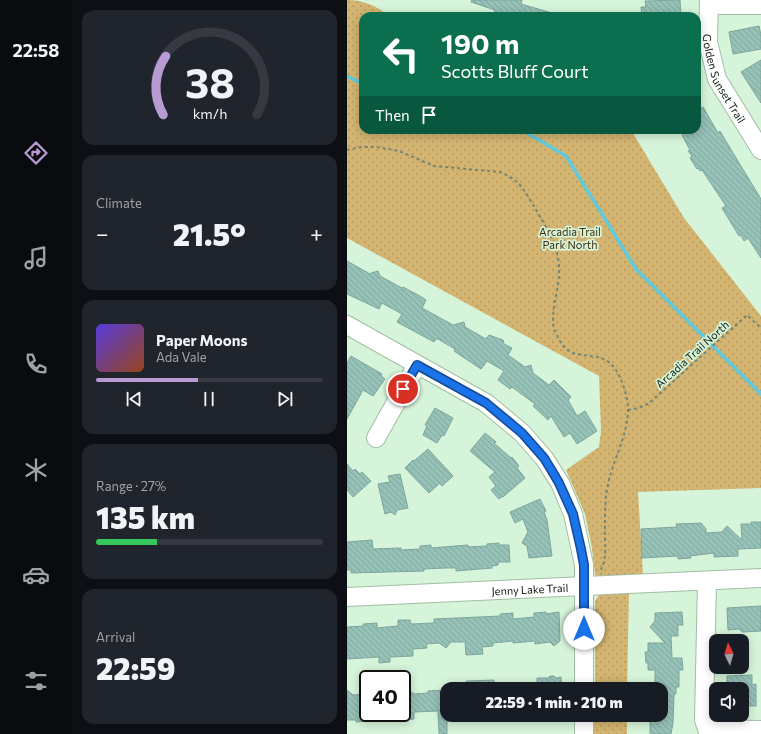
<!DOCTYPE html>
<html lang="en">
<head>
<meta charset="utf-8">
<style>
  body { margin:0; font-family:Commissioner,sans-serif; background:#20242c; color:#f1f3f6; height:100vh; display:flex; flex-direction:column; font-size:15px; white-space:nowrap }
  * { box-sizing:border-box; margin:0 }
  p { font-size:13px; color:#9ea1a6 }
  .icon { flex:none; width:22px; height:22px; fill:none; stroke:currentColor; stroke-width:2; stroke-linecap:round; stroke-linejoin:round }
  .map { position:relative; flex:1; overflow:hidden }
  .details { display:flex; flex-direction:column; gap:10px; padding:10px; background:#0d0f14; width:275px }
  .details>* { flex:none }
  .hud { position:absolute; left:12px; top:12px; width:342px; height:122px; border-radius:12px; box-shadow:0 2px 10px #0003; background:#0b6e4f; color:#fff; overflow:hidden }
  .needle { width:26px; rotate:355deg }
  .buttons { position:absolute; left:362px; top:634px; display:grid; gap:8px }
  .buttons a { display:grid; place-items:center; width:40px; height:40px; border-radius:8px; background:#171b24; box-shadow:0 2px 10px #0003; font-size:20px }
  .speed { position:absolute; left:12px; top:670px; display:flex; gap:8px; font-size:20px; font-weight:700; text-align:center }
  .speed>* { display:grid; place-content:center; width:52px; height:52px; border-radius:50%; background:#171b24; box-shadow:0 2px 10px #0003; line-height:1 }
  .speed .limit { border:2px solid #111; border-radius:6px; background:#fff; color:#111 }
  .pin { position:absolute; display:grid; place-items:center; width:34px; height:34px; color:#fff; margin:-17px; border:2px solid #fff; border-radius:50%; box-shadow:0 1px 4px #0007 }
  .me { position:absolute; width:44px; margin:-22px; rotate:0deg; stroke-linejoin:round; filter:drop-shadow(0 0 3px #0008) }
  .turn { display:flex; align-items:center; gap:14px; height:84px; padding:0 16px; font-size:18px }
  .turn .icon { width:52px; height:52px; stroke-width:2.5 }
  .turn b { display:block; font-size:28px; line-height:34px }
  .then { display:flex; align-items:center; height:38px; padding:0 16px; background:#0003; gap:8px; font-size:15px }
  .big { font-size:30px; font-weight:800; line-height:1.1 }
  .details .tile { flex:1; display:flex; flex-direction:column; justify-content:center; gap:6px; min-width:0; padding:0 14px; border-radius:12px; background:#20242c }
  .details .dial { align-items:center; gap:0 }
  .dial svg { height:104px; overflow:visible; fill:none; stroke:#363941; stroke-width:7; stroke-linecap:round; text-anchor:middle }
  .dial text { fill:#f1f3f6; stroke:none }
  .song { display:flex; align-items:center; gap:12px }
  .cover { width:48px; height:48px; border-radius:6px; background:linear-gradient(135deg,hsl(250 70% 55%),hsl(20 70% 35%)) }
  .played { height:4px; border-radius:2px; background:linear-gradient(90deg,#b79bd2 45%,#363941 45%) }
  .keys { display:flex; justify-content:space-around; direction:ltr }
  .heat { display:flex; justify-content:space-between; align-items:center; font-size:22px; direction:ltr }
  .charge { height:6px; border-radius:3px; background:linear-gradient(90deg,#34c759 27%,#363941 0) }
  .trip { position:absolute; left:93px; top:682px; width:228px; height:40px; border-radius:12px; background:#171b24; box-shadow:0 2px 10px #0003; font-weight:800; line-height:40px; text-align:center }
  main { display:flex; flex:1; min-height:0 }
  .tabs { display:flex; flex-direction:column; width:72px; justify-content:space-around; align-items:center; background:#090b0e; color:#9ea1a6 }
  .tabs .icon { width:28px; height:28px }
  .tabs .current { color:#b79bd2 }
  .tabs b { font-size:18px; color:#f1f3f6 }
  .map>svg:first-child { display:block }
  .park { fill:url(#park-dots) }
  .lines { fill:none; stroke-linecap:round; stroke-linejoin:round }
  .stream { stroke:#5fcade; stroke-width:3.5 }
  .building { fill:url(#building-back-hatch); stroke:#7ca69d }
  .minor-casing { stroke:#a1bea4; stroke-width:20 }
  .path { stroke:#718674; stroke-width:2; stroke-dasharray:3 3; stroke-linecap:butt }
  .minor { stroke:#fff; stroke-width:18 }
  .route-casing { stroke:#114b97; stroke-width:10 }
  .route { stroke:#1a73e8; stroke-width:7 }
  .labels { text-anchor:middle; dominant-baseline:central; stroke-width:3.5; stroke-linejoin:round; paint-order:stroke }
  .street-label { font-size:11px; fill:#0e1910; stroke:#d6f4d9 }
  .park-label { font-size:11px; fill:#3c2d0b; stroke:#d6f4d9 }
</style>
</head>
<body>
<main>
<nav class="tabs">
<b>22:58</b>
<svg class="icon current" aria-label="directions" viewBox="0 0 24 24"><path d="M12 3l9 9-9 9-9-9zM9 14v-3h6M13 9l2 2-2 2"/></svg>
<svg class="icon" aria-label="music" viewBox="0 0 24 24"><path d="M9 18V5l10-2v13"/><circle cx="6" cy="18" r="3"/><circle cx="16" cy="16" r="3"/></svg>
<svg class="icon" aria-label="phone" viewBox="0 0 24 24"><path d="M5 4h4l2 5-3 2q2 4 5 5l2-3 5 2v4C11 20 4 13 5 4z"/></svg>
<svg class="icon" aria-label="climate" viewBox="0 0 24 24"><path d="M12 3v18M4 7l16 10M4 17L20 7"/></svg>
<svg class="icon" aria-label="car" viewBox="0 0 24 24"><path d="M5 17H2v-5l4-1 3-4h7l3 4 3 1v5h-3M9 17h6M6 11h13"/><circle cx="7" cy="17" r="2"/><circle cx="17" cy="17" r="2"/></svg>
<svg class="icon" aria-label="filters" viewBox="0 0 24 24"><path d="M4 7h16M4 17h16"/><circle cx="9" cy="7" r="2"/><circle cx="15" cy="17" r="2"/></svg>
</nav>
<section class="details">
<div class="tile dial"><svg viewBox="0 0 100 80">
<path d="M14 69A42 42 0 1 1 86 69"/>
<path d="M14 69A42 42 0 0 1 16 24" stroke="#b79bd2"/>
<text x="50" y="56" font-size="32" font-weight="700">38</text>
<text x="50" y="72" font-size="11">km/h</text>
</svg></div>
<div class="tile"><p>Climate</p>
<div class="heat"><a>−</a><b class="big">21.5°</b><a>+</a></div>
</div>
<div class="tile">
<div class="song"><i class="cover"></i><div><b>Paper Moons</b><p>Ada Vale</p></div></div>
<div class="played"></div>
<div class="keys"><svg class="icon" aria-label="previous" viewBox="0 0 24 24"><path d="M18 5L8 12l10 7zM5 5v14"/></svg><svg class="icon" aria-label="pause" viewBox="0 0 24 24"><path d="M8 5v14M16 5v14"/></svg><svg class="icon" aria-label="next" viewBox="0 0 24 24"><path d="M6 5l10 7-10 7zM19 5v14"/></svg></div>
</div>
<div class="tile"><p>Range · 27%</p><b class="big">135 km</b><div class="charge"></div></div>
<div class="tile"><p>Arrival</p><b class="big">22:59</b></div>
</section>
<div class="map">
<svg width="414" height="734" viewBox="0 0 414 734">
  <defs>
    <pattern id="park-dots" width="8" height="8" patternUnits="userSpaceOnUse"><rect width="8" height="8" fill="#d3b471"/><path d="M2 2h.1M6 6h.1" fill="none" stroke="#b49a61" stroke-width="1.8" stroke-linecap="round"/></pattern>
    <pattern id="building-back-hatch" width="6" height="6" patternUnits="userSpaceOnUse"><rect width="6" height="6" fill="#96c1b7"/><path d="M-1 5l2 2M0 0l6 6M5-1l2 2" fill="none" stroke="#80a59c"/></pattern>
  </defs>
  <rect width="100%" height="100%" fill="#d6f4d9"/>
  <path class="park" d="M0,0C16,0 30,6 42,16H16V130H284L337,218L414,316V488L291,492L296,575L256,578L248,575L245,548L238,514L219,470L252,447L254,431L252,376L0,238Z
    M282,592L280,689H248V601L252,595Z
    M247,715H280V734H247Z"/>
  <g class="lines">
    <path class="stream" d="M0,76L16,84
      M175,130L219,156L289,269L414,394"/>
  </g>
  <path class="building" d="M125,0H175L174,4L205,13L204,16H146L148,10L124,2Z
    M333,0L334,16H295L294,7H299L298,1Z
    M412,26L414,35V49L386,54L382,32Z
    M414,60V103L394,72Z
    M356,107L371,133L373,131L380,143L414,199V258L401,238L397,241L394,235L392,236L375,208L379,206L355,170L353,171L351,168L350,169L343,158L345,156L341,151L343,150L335,135L338,133L337,130H350V111Z
    M0,261L23,274L24,273L31,271L33,276L55,288L56,287L73,296L79,300L75,308L106,325L117,322L118,327L139,339L142,335L156,340L157,344L165,348L161,355L178,367L184,365L186,373L202,385L207,380L224,397L221,400L230,416L238,411L250,431L230,444L223,433L217,437L204,416L201,420L186,406L188,404L165,387L163,389L151,380L157,371L140,361L134,369L107,351L108,349L91,339H89L87,342L50,322L55,314L35,303L32,309L0,294Z
    M4,356L35,374L34,376L38,379L26,396L16,390L0,419V363Z
    M88,408L106,418L97,436L95,435L90,443L76,435L80,426L78,425Z
    M138,433L149,442L147,443L164,458L165,457L172,466L170,468L178,478L156,497V496L152,499L144,490L149,486L142,477L148,472L123,451Z
    M81,449L106,476L95,486L93,483L82,493L58,468L66,460L67,461Z
    M0,464L6,471L8,469L13,474L15,472L24,481L6,497L0,490Z
    M53,474L61,508L50,510L48,515L44,512L38,514L31,484L43,482L41,476Z
    M193,499L199,511L197,512L200,520L205,556L182,558L180,546L175,543L181,532L176,519L168,523L163,512Z
    M404,522H414V548L391,549V556L367,557V553L343,556L344,558L331,559V556L295,558L294,529L330,527L329,524L354,523L359,529V533L375,532L380,526L395,540L394,524H404Z
    M25,540L26,549L54,548V550L73,549V546L84,545V548L121,545V547L140,546V544L152,543V545H162L163,562H151V565L145,566V568L109,571V568H98L77,569V571L4,573V570H0V542Z
    M414,606V631L395,632L392,629L381,630L380,608Z
    M199,612V614L212,612L213,641L207,646L203,642L188,644V641L166,643V641L146,643V646L135,647L136,654L119,655L118,642H104L99,648L92,643L79,644L80,648L66,649V656L43,657V662L32,663V657L0,659V627L17,626L16,624L30,623V628L51,626V620H63L64,624L87,623V619L154,616L153,614L166,613V619L187,617V613Z
    M335,612L336,625H331V636H324L325,658H335L336,670H332V687H329V694H327L326,723L324,734H303V715H314V689H308V670H301V663H299L298,652H301V643H318L303,627L308,621V613Z
    M405,675V685L409,684V706H396L395,689H380V676Z
    M203,676H207L209,678L214,677L215,689H190V678H201Z
    M147,680V689H120L119,681Z
    M0,690L6,695L20,694L22,721L9,722V720H0Z
    M62,690L67,694L81,693V691L100,690V734H92L91,711L67,712V719L55,720V695L58,694Z"/>
  <g class="lines">
    <defs>
      <g id="minor">
        <path id="s1" d="M362,0L361,42L370,79L414,150"/>
        <path d="M362,5H414"/>
        <path d="M0,325L139,403L175,433L197,458L213,483L226,514L237,565V689"/>
        <path d="M29,438L70,365"/>
        <path d="M360,581L357,720L360,729L414,730"/>
        <path id="s2" d="M0,597L414,578"/>
        <path d="M237,734V715"/>
      </g>
    </defs>
    <use href="#minor" class="minor-casing"/>
    <path class="path" d="M0,150L14,147H30L52,151L87,166L153,172C160,175 166,178 171,183C178,190 183,200 188,208C199,227 212,246 212,269C213,288 203,310 207,329C208,332 210,335 211,337C223,366 249,347 266,366C274,375 282,399 281,411C280,439 264,463 260,490C258,501 258,514 258,526C257,541 261,556 254,570
      M281,410L291,408L301,404L400,315L414,328"/>
    <use href="#minor" class="minor"/>
  </g>
  <g class="lines">
    <defs>
      <path id="route" d="M56,389L70,365L139,403L175,433L197,458L205,471L212,483L226,514L234,549L237,565V629"/>
    </defs>
    <use href="#route" class="route-casing"/>
    <use href="#route" class="route"/>
  </g>
  <g class="labels">
    <g class="street-label">
      <text stroke="none"><textPath href="#s1" startOffset="82">Golden Sunset Trail</textPath></text>
      <text transform="translate(345 354) rotate(-42)">Arcadia Trail North</text>
      <text stroke="none"><textPath href="#s2" startOffset="183">Jenny Lake Trail</textPath></text>
    </g>
    <g class="park-label">
      <text x="223" y="231">Arcadia Trail<tspan x="223" dy="13">Park North</tspan></text>
    </g>
  </g>
</svg>
<div class="buttons">
<a><svg class="needle" viewBox="-14 -14 28 28"><path d="M0-13l5 13h-10z" fill="#e53935"/><path d="M0 13l5-13h-10z" fill="#9ea1a6"/></svg></a>
<a><svg class="icon" aria-label="sound" viewBox="0 0 24 24"><path d="M4 9h4l5-4v14l-5-4H4zM17 9q2 3 0 6"/></svg></a>
</div>
<div class="speed"><div class="limit">40</div></div>
<div class="pin" style="left:56px;top:389px;background:#d93025"><svg class="icon" aria-label="arrive" viewBox="0 0 24 24"><path d="M6 21V4h12l-3 4 3 4H6"/></svg></div>
<svg class="me" style="left:237px;top:629px" viewBox="-20 -20 40 40"><circle r="19" fill="#fff"/><path d="M0-13L10 11 0 6-10 11z" fill="#1a73e8"/></svg>
<div class="trip">22:59 · 1 min · 210 m</div>
<div class="hud">
<div class="turn"><svg class="icon" aria-label="left" viewBox="0 0 24 24"><path d="M17 20v-9H6M10 6l-5 5 5 5"/></svg><div><b>190 m</b>Scotts Bluff Court</div></div>
<div class="then">Then<svg class="icon" aria-label="arrive" viewBox="0 0 24 24"><path d="M6 21V4h12l-3 4 3 4H6"/></svg></div>
</div>
</div>
</main>
</body>
</html>
